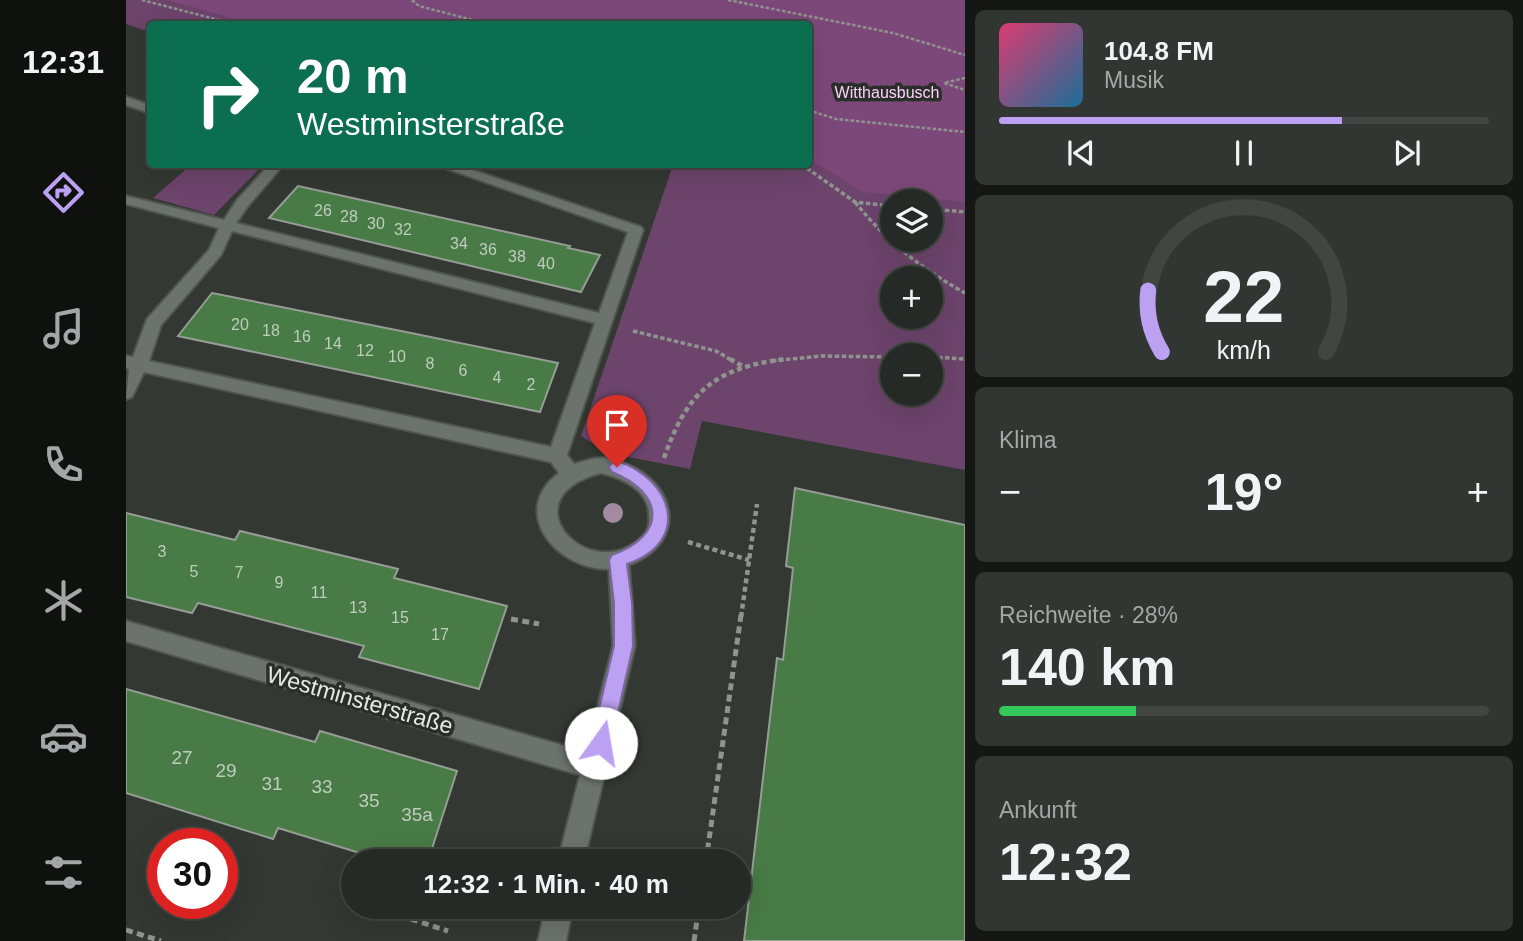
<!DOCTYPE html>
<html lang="de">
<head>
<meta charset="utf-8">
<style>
  body { margin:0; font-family:Arial,sans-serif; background:#323632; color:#f1f3f6; height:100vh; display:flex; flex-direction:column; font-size:26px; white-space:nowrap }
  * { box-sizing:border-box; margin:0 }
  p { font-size:23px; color:#a4a7a7 }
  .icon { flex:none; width:38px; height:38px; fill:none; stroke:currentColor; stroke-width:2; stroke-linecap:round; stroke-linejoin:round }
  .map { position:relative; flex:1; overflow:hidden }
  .panel { display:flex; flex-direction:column; gap:10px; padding:10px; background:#151715; width:558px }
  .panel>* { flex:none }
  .top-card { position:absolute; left:21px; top:21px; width:665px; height:147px; border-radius:7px; box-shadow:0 7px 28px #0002,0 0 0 2px #424643; background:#0b6e4f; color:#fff; overflow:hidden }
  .fabs { position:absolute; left:754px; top:189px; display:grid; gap:14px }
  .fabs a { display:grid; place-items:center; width:63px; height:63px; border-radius:50%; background:#262a26; box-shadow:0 7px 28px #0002,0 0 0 2px #424643; font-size:35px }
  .speed { position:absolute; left:21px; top:828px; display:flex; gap:14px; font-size:35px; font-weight:700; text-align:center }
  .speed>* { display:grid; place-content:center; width:91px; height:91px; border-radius:50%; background:#262a26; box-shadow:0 7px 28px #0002,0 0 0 2px #424643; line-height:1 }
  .speed .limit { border:10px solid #d22; background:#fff; color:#111 }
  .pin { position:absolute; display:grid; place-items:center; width:60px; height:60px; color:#fff; margin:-72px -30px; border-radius:50% 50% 50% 0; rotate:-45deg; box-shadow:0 0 7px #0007 }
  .pin .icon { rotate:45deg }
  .me { position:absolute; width:77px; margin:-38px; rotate:13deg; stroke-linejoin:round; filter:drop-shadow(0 0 5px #0008) }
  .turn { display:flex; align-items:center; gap:24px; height:147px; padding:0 35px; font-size:32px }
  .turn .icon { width:91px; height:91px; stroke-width:2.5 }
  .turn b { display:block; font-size:49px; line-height:60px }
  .big { font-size:52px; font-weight:700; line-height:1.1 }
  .panel .card { flex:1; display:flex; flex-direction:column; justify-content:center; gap:10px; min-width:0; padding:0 24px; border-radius:10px; background:#323632 }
  .panel .dial { align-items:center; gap:0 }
  .dial svg { height:182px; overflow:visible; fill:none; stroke:#424643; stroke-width:7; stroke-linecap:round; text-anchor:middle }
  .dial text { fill:#f1f3f6; stroke:none }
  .song { display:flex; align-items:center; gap:21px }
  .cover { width:84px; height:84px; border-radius:10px; background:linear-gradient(135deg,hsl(340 70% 55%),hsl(200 70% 35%)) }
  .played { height:7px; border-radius:4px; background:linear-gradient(90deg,#bca0f2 70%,#424643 70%) }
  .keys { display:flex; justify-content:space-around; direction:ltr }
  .heat { display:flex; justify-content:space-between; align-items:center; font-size:38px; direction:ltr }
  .charge { height:10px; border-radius:5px; background:linear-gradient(90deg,#34c759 28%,#424643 0) }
  .trip { position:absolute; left:215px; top:849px; width:410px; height:70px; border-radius:35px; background:#262a26; box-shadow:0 7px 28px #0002,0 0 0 2px #424643; font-weight:700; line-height:70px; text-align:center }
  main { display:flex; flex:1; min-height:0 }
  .dock { display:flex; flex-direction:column; width:126px; justify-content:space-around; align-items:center; background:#0f110f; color:#a4a7a7 }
  .dock .icon { width:49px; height:49px }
  .dock .selected { color:#bca0f2 }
  .dock b { font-size:32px; color:#f1f3f6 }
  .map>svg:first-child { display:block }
  .green { fill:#6d446c; fill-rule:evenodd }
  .forest { fill:#7c487a }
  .building { fill:#487b45; stroke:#959d95; stroke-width:2 }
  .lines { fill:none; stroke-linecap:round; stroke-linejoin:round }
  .minor-casing { stroke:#4f544f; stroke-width:4 }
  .path-far3 { stroke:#90948f; stroke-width:2.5; stroke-dasharray:3.5 2; stroke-linecap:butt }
  .path-far2 { stroke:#90948f; stroke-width:3.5; stroke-dasharray:4.5 2.5; stroke-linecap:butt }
  .path-far1 { stroke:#90948f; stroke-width:4.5; stroke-dasharray:5 3.5; stroke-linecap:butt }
  .path { stroke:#90948f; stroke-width:5; stroke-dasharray:7 4.5; stroke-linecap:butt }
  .minor { fill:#6c736c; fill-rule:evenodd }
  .tree { fill:#a28aa1 }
  .route { fill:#bca0f2; stroke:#7a689d; stroke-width:2 }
  .labels { text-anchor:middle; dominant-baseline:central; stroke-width:7; stroke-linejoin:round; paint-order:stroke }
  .far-park-label { font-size:16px; fill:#fdcefb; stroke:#292e28 }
  .number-label { font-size:16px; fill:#becdbc }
  .near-number-label { font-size:19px; fill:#becdbc }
  .near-street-label { font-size:23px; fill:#e5e8e4; stroke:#292e28 }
</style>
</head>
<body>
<main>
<nav class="dock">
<b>12:31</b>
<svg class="icon selected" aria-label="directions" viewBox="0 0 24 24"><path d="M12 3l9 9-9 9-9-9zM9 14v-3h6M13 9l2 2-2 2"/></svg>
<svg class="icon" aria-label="music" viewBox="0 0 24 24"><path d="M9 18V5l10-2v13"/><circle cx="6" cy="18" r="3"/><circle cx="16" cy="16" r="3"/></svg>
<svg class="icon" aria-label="phone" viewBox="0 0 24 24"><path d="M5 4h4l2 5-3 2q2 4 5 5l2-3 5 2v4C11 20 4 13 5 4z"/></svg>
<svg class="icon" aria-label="climate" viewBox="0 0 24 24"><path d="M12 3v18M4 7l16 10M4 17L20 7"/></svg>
<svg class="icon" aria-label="car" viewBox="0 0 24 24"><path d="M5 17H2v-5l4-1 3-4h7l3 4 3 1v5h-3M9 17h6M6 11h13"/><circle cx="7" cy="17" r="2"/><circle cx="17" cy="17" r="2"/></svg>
<svg class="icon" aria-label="filters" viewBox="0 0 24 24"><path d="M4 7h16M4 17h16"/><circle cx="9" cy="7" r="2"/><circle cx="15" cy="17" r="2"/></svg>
</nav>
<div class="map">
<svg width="839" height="941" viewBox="0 0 839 941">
  <rect width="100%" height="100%" fill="#333832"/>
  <path class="green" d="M0,0H839V470L576,421L564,469L482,453L455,436L547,165L682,164V24H24V32L0,24ZM766,201H805V240H766ZM766,278H805V317H766ZM766,355H805V394H766Z
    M65,165V164L137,165L88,215L27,198Z"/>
  <path class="forest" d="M41,0H839V202L737,192L683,159L682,24H127Z"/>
  <path class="building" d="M172,186L444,246L442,248L474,255L455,292L143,218Z
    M86,293L285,333L432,363L414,412L52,336Z
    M669,488L839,525V941H618L651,658L657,660L667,568L660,566Z
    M0,513L109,540L114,531L272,569L268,578L381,606L353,689L233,657L238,646L72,603L66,613L0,597Z
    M0,689L189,742L194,731L331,771L302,861H260L152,828L147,839L0,793Z"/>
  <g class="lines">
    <defs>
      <path id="minor" d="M0,97L24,105V113L0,105Z
        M144,164H158L122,206L110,223L473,313L502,232L308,164H329L515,227L517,230L441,455L448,464C456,462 466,458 475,458C479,457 486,460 490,461C549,476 566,541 503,565L509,646L458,861H432L454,775L0,641V621L460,752L487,646L483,569C430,570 382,511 433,473L425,462L18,372L6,397L0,399L3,369L0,368V356L7,357L21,319L83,250L93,228L0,204V196L98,220L111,200ZM106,231L469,323L425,447L23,361L35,325L95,255ZM475,473C496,478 523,490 523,515C524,526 522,532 514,539C462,585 380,498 475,473Z
        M420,906H447L440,941H412Z"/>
    </defs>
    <use href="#minor" class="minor-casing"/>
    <path class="path-far3" d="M16,0L108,24
      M286,0L293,6L362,24
      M602,0L767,33L839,55
      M839,78L818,83L839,90
      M682,110L710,119L839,132"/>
    <path class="path-far2" d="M675,164L729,202L766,206
      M729,202C760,241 796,269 839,293
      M805,209L839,212
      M507,331L590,351L607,361
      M805,357L839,359
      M646,361L695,356L766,357"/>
    <path class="path-far1" d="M604,359L618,367
      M538,458C561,392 588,368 659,359
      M562,542L623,560
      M615,617L631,504"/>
    <path class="path" d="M385,619L413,624
      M580,861L615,615
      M285,919L322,931
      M0,930L35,941
      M568,941L573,906"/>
    <use href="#minor" class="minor"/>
  </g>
  <circle class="tree" cx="487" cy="513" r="10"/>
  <path class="route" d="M491,461C547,479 566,542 501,564L506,603L507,646L485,743L482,750L475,753L468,750L465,743L488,646V603L483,560L486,555C542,535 538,493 486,472L483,467L486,463Z"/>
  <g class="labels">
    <g class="far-park-label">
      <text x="761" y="92">Witthausbusch</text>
    </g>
    <g class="number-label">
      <text x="197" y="210">26</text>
      <text x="223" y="216">28</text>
      <text x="250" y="223">30</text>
      <text x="277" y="229">32</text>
      <text x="333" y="243">34</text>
      <text x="362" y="249">36</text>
      <text x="391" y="256">38</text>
      <text x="420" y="263">40</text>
      <text x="114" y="324">20</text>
      <text x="145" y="330">18</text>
      <text x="176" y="336">16</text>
      <text x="207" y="343">14</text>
      <text x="239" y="350">12</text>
      <text x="271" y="356">10</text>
      <text x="304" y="363">8</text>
      <text x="337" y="370">6</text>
      <text x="371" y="377">4</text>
      <text x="405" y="384">2</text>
      <text x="36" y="551">3</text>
      <text x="68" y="571">5</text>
      <text x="113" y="572">7</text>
      <text x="153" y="582">9</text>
      <text x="193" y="592">11</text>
      <text x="232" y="607">13</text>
      <text x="274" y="617">15</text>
      <text x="314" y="634">17</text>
    </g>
    <g class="near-number-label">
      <text x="56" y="757">27</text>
      <text x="100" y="770">29</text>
      <text x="146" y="783">31</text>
      <text x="196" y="786">33</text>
      <text x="243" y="800">35</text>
      <text x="291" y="814">35a</text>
    </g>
    <g class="near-street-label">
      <text transform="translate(234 700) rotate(16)">Westminsterstraße</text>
    </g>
  </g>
</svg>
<div class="fabs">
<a><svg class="icon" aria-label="layers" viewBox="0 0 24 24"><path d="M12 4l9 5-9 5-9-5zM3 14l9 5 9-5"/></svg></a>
<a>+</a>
<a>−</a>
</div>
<div class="speed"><div class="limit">30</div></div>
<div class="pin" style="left:491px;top:467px;background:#d93025"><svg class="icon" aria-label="arrive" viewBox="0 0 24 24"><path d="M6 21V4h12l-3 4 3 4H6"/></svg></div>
<svg class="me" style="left:475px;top:743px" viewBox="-20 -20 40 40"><circle r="19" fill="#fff"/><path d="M0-13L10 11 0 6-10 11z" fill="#bca0f2"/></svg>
<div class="trip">12:32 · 1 Min. · 40 m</div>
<div class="top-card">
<div class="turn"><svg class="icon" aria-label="right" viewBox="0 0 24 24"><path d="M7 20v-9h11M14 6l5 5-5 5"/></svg><div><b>20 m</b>Westminsterstraße</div></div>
</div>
</div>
<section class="panel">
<div class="card">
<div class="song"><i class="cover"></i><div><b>104.8 FM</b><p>Musik</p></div></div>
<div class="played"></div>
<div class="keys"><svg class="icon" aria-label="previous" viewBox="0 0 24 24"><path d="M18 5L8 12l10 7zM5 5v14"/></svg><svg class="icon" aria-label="pause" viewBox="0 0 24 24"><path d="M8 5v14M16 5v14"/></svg><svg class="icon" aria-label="next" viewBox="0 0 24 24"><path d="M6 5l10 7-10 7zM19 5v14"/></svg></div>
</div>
<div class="card dial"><svg viewBox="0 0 100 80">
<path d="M14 69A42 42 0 1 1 86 69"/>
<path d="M14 69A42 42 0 0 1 8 42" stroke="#bca0f2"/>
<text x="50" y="56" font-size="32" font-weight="700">22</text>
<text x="50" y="72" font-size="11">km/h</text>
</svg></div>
<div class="card"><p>Klima</p>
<div class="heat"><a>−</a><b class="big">19°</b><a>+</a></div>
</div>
<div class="card"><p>Reichweite · 28%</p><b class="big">140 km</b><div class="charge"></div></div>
<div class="card"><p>Ankunft</p><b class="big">12:32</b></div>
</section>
</main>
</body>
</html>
